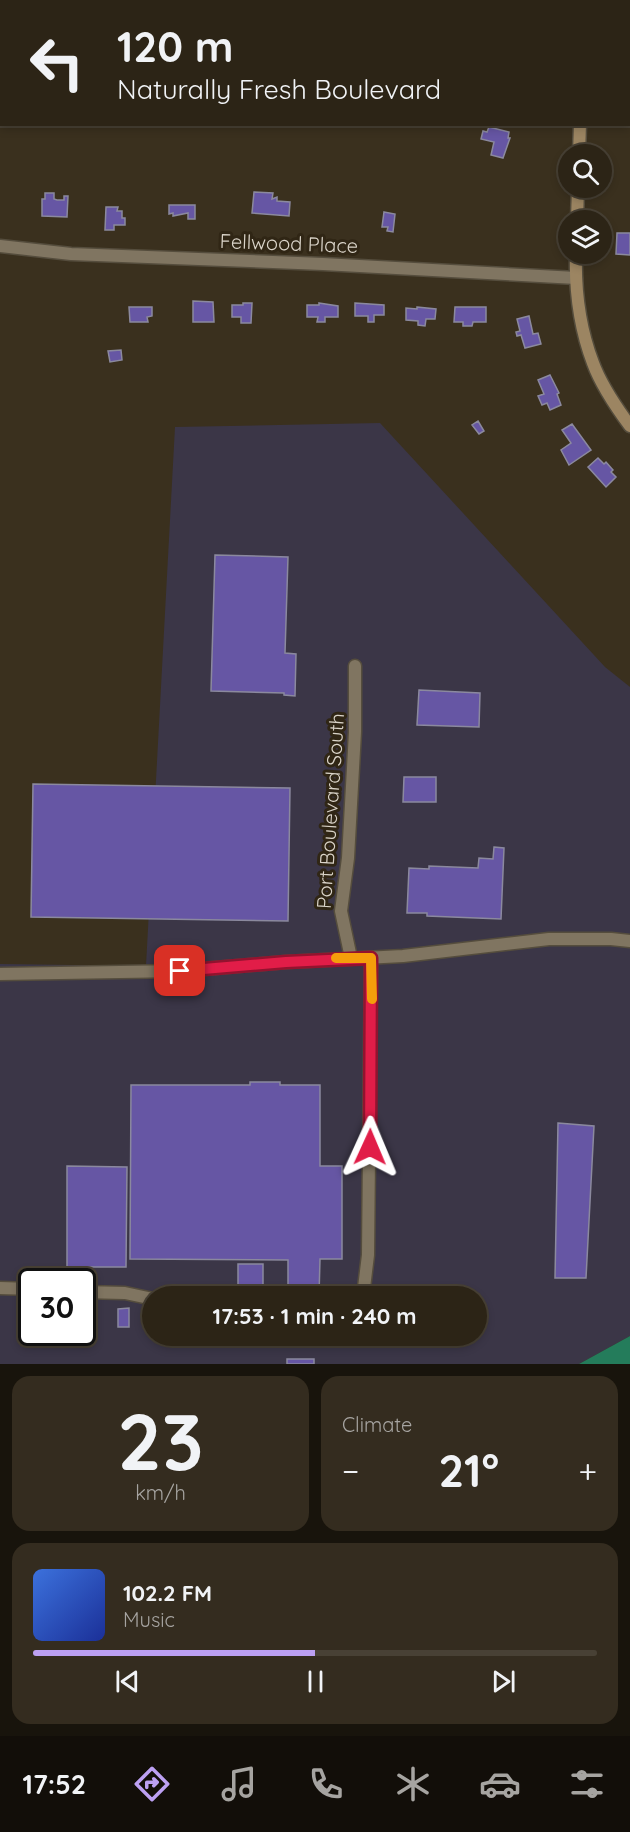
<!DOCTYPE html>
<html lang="en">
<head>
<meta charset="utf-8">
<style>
  body { margin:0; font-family:Quicksand,sans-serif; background:#342c1f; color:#f1f3f6; height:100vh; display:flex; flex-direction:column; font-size:22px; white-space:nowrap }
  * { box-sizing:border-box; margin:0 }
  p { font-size:20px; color:#a6a4a1 }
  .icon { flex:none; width:33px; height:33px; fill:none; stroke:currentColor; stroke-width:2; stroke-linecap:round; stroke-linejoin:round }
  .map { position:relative; height:1364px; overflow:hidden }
  .drawer { display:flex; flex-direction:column; gap:12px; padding:12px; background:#18140c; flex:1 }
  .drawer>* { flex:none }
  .banner { position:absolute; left:0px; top:0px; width:630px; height:126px; box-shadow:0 3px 9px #0003,0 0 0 2px #484135; background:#2c2416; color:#f1f3f6; overflow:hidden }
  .fabs { position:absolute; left:558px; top:144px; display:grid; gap:12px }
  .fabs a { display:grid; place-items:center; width:54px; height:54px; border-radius:50%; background:#2c2416; box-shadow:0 3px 9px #0003,0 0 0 2px #484135; font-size:30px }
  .speed { position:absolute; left:18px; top:1268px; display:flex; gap:12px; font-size:30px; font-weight:700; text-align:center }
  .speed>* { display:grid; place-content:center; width:78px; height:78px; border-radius:50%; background:#2c2416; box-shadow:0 3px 9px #0003,0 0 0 2px #484135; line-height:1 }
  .speed .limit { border:3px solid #111; border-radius:9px; background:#fff; color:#111 }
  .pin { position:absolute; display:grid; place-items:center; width:51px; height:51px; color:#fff; margin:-26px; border-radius:12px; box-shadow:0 3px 9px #0006 }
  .me { position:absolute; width:66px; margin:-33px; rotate:1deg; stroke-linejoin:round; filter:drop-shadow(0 0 4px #0008) }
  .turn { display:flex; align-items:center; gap:21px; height:126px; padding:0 18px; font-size:27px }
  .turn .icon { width:78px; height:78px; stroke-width:2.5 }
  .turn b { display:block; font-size:42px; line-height:51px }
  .big { font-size:45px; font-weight:800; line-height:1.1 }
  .drawer .tile { flex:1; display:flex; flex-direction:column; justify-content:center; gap:9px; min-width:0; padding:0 21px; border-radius:18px; background:#342c1f }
  .drawer .dial { align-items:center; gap:0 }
  .dial b { font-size:78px; line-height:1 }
  .song { display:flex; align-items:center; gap:18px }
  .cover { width:72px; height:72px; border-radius:9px; background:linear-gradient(135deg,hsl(220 70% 55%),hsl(230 70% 35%)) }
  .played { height:6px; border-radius:3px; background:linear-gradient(90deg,#bca0f2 50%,#484135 50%) }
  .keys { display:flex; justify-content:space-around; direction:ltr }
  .heat { display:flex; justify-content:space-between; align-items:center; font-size:33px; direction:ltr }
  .drawer .tiles { flex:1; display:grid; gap:12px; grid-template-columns:1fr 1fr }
  .tile:last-child { grid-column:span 2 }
  .trip { position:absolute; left:142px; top:1286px; width:345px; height:60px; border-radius:30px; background:#2c2416; box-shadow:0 3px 9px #0003,0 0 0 2px #484135; font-weight:800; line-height:60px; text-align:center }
  .tabs { display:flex; height:96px; justify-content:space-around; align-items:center; background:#120e09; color:#a6a4a1 }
  .tabs .icon { width:42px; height:42px }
  .tabs .selected { color:#bca0f2 }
  .tabs b { font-size:27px; color:#f1f3f6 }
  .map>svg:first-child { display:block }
  .industrial { fill:#3b3647; fill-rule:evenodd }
  .forest { fill:#247c5b }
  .building { fill:#6656a4; stroke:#8b899e; stroke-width:1.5 }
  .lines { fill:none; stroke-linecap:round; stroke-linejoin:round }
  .street-casing { stroke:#554d3d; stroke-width:15 }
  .secondary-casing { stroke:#554d3d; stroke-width:15 }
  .street { stroke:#807561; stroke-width:12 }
  .secondary { stroke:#9c8562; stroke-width:12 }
  .route-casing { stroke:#92132f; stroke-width:15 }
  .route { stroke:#e11d48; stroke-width:10 }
  .slow { stroke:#f59e0b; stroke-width:10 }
  .labels { text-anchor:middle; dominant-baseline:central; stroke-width:6; stroke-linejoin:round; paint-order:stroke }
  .street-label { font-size:20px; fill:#dad4c9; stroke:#302615 }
</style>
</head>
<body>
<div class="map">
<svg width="630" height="1364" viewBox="0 0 630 1364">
  <rect width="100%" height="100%" fill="#3a301e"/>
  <path class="industrial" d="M380,423L605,667L630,687V1336L579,1364H0V964L146,966L175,427ZM32,1281H82V1332H32ZM153,1296H477V1335H153Z"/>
  <path class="forest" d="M630,1336V1364H579Z"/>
  <path class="building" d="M489,127L509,132L508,138H510L503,158L491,155L494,142L481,139L483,131L487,132Z
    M254,192L273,193L272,199L277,197V201L290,202L289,216L252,213Z
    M45,193H54V199L57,200H64V196H68L67,217L42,216V199H45Z
    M169,205H195V219H188V213L173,216V213L169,214Z
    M106,207H118L117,211H122V218H125V225H114V230H105Z
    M384,212L395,214L393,232L387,231L388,227H382Z
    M617,233H630V255L616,254Z
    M193,301L213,302L214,322H193Z
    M243,303H252L251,323H241V317H232V305H243Z
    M319,303L338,306V317H325V322H317L318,317H307V305H319Z
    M355,303L384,305V315H374V322H368V316H355Z
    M129,307H152V316L147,317L148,322H130Z
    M417,307L436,309L435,319H426L425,326L418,325V321L406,320V308L417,309Z
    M455,307H486V322H473L472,326H463V322H454Z
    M529,316L533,334L538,333L541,344L525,348L521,335L517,336L516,332L520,331L517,319Z
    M121,350L122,360L110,362L108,351Z
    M550,375L559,393L557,394L561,405L550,410L547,403L542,405L538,396L544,394L538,380Z
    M478,421L484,431L479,434L472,425Z
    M572,424L591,450L569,465L561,450L571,443L562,430Z
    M598,458L604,464L606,462L613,470L611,472L616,477L606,487L588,467Z
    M215,555L288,557L285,653L296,654L295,696L284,695V693L211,691Z
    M419,690L480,693L479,727L417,725Z
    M404,777H436V802H403Z
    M33,784L290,788L288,921L31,917Z
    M494,847L504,848L501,919L427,916V913H407L409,868L429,869V866L478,868L479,858L493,859Z
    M250,1082H280V1085H320V1166H342V1259H320L319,1296H296V1291H288V1260L130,1259L131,1085H250Z
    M558,1123L594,1126L586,1278H555Z
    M67,1166L127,1167L126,1267H67Z
    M238,1264H263V1293H238Z
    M129,1308V1327H118V1309Z
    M287,1359H314V1364H287Z"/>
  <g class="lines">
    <defs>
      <path id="street" d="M0,246L71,254L323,264L576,278
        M351,958L341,911L348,858L355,732V666
        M0,974L180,971L286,962L403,956L549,939H611L630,941
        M0,1288L32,1289
        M82,1292L125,1293L153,1299
        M363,1296L368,1255L371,958"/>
      <path id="secondary" d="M584,2V0
        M579,154L580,124
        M577,220L578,188
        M576,254C575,289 580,329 593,363C601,385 616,407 630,426"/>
    </defs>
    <use href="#street" class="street-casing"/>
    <use href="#secondary" class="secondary-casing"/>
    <use href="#street" class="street"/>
    <use href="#secondary" class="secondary"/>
  </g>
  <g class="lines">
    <defs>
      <path id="route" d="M180,971L286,962L371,958L370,1147"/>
    </defs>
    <use href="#route" class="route-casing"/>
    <use href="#route" class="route"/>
    <path class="slow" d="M336,958H371L372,999"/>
  </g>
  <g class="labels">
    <g class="street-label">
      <text transform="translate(289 243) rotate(2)">Fellwood Place</text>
      <text transform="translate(330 811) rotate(-86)">Port Boulevard South</text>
    </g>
  </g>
</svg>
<div class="fabs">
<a><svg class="icon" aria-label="search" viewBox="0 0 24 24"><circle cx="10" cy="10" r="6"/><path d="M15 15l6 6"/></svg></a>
<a><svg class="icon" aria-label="layers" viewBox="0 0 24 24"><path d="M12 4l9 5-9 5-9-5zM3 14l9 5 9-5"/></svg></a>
</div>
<div class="speed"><div class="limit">30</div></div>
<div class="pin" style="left:180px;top:971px;background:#d93025"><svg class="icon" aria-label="arrive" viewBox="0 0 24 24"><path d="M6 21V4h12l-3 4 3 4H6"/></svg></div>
<svg class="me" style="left:370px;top:1147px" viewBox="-20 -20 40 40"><path d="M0-17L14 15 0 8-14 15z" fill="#e11d48" stroke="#fff" stroke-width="4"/></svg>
<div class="trip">17:53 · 1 min · 240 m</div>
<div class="banner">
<div class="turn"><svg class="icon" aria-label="left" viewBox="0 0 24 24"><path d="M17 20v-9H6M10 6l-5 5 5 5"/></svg><div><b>120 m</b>Naturally Fresh Boulevard</div></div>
</div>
</div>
<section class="drawer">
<div class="tiles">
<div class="tile dial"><b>23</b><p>km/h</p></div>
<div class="tile"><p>Climate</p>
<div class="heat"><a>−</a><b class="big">21°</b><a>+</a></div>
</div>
<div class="tile">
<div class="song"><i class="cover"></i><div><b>102.2 FM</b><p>Music</p></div></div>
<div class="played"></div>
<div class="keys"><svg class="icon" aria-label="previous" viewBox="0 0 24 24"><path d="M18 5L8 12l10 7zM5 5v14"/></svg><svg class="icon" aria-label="pause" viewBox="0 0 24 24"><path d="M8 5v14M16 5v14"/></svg><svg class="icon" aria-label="next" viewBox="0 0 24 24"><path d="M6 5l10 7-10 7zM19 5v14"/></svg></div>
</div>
</div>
</section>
<nav class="tabs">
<b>17:52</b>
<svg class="icon selected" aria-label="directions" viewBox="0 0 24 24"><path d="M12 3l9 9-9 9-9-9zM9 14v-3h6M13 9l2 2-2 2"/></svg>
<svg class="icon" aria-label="music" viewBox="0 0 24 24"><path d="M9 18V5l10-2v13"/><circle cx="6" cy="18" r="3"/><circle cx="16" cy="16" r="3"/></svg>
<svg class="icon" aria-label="phone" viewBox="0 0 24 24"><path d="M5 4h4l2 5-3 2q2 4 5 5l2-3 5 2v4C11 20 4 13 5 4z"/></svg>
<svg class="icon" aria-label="climate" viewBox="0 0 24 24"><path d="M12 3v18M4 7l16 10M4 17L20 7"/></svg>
<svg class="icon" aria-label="car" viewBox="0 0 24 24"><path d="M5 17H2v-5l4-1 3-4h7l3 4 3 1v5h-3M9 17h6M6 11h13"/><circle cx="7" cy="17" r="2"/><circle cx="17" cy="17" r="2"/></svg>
<svg class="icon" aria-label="filters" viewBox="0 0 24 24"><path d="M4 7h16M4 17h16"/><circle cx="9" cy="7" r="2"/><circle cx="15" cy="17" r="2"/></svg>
</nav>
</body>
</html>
